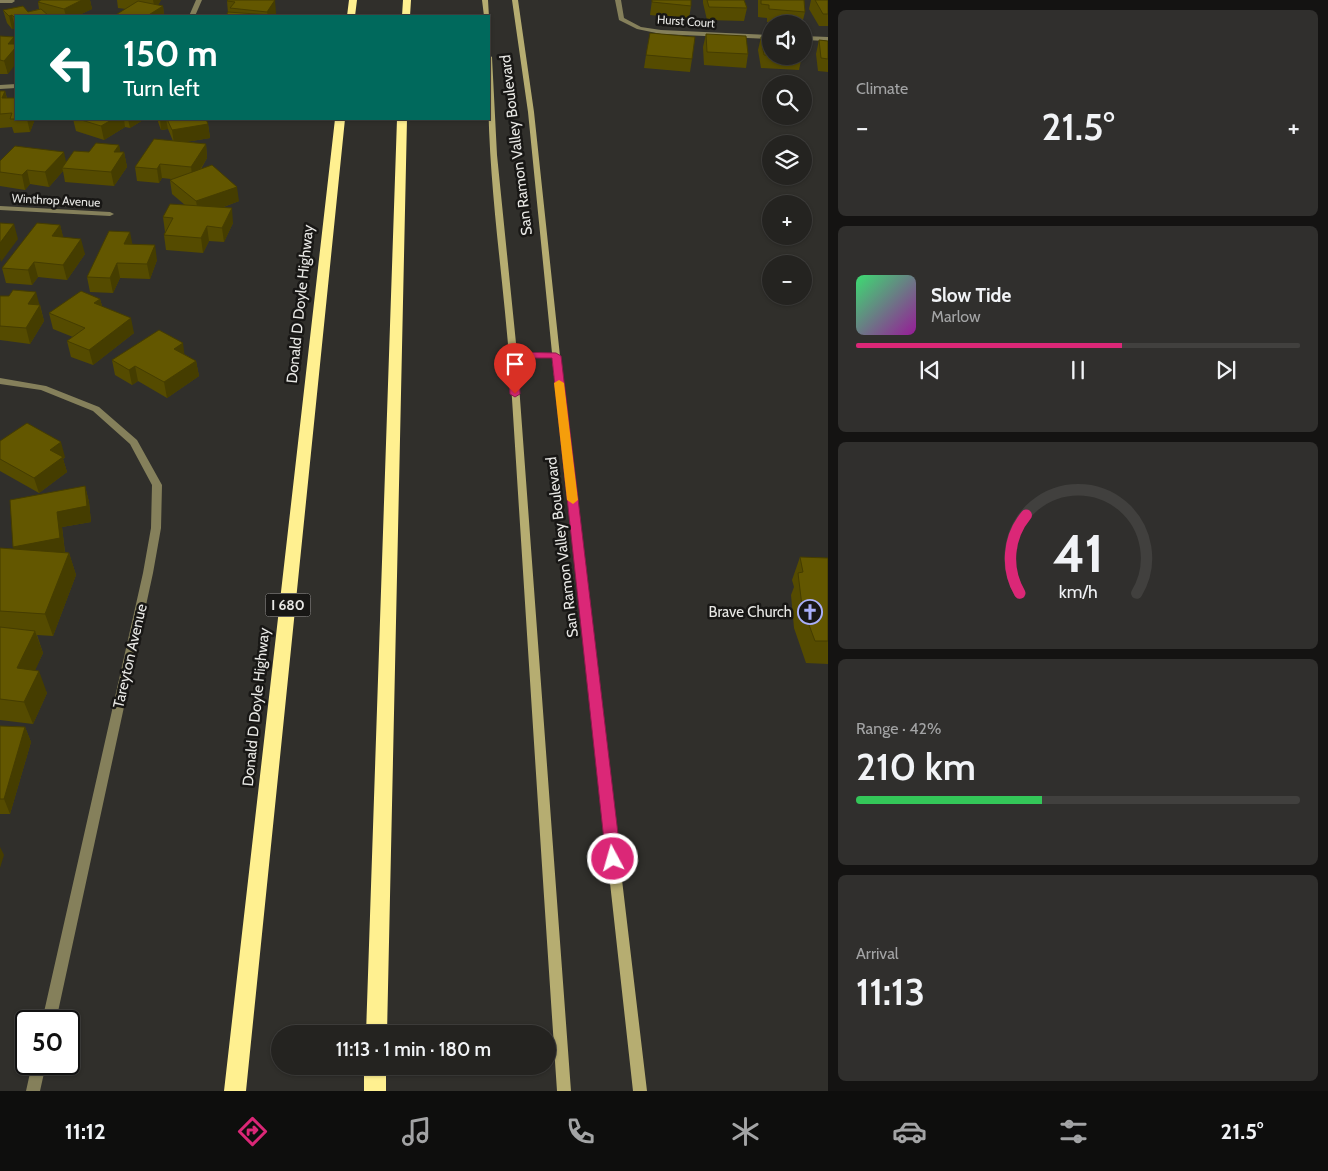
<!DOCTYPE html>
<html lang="en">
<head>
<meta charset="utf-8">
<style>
  body { margin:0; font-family:Cabin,sans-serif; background:#302f2d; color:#f1f3f6; height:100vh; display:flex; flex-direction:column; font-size:19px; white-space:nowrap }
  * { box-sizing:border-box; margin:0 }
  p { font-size:16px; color:#a3a4a5 }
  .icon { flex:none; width:28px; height:28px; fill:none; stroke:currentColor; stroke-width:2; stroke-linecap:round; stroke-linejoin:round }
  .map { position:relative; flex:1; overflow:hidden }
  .side { display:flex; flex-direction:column; gap:10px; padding:10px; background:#141312; width:500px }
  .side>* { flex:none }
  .top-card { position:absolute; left:15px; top:15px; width:475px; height:105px; border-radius:0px; box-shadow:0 1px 4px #0004,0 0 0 1px #41403e; background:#00695c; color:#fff; overflow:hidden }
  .controls { position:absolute; left:762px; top:15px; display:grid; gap:10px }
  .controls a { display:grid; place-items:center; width:50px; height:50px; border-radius:50%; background:#242320; box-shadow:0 1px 4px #0004,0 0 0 1px #41403e; font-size:25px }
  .speed { position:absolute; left:15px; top:1010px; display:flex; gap:10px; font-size:25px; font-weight:700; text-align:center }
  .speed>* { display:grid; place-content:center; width:65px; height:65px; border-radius:50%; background:#242320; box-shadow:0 1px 4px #0004,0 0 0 1px #41403e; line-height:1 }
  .speed .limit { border:2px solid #111; border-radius:8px; background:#fff; color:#111 }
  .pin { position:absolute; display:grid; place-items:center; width:42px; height:42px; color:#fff; margin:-51px -21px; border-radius:50% 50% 50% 0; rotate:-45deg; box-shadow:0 0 5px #0007 }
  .pin .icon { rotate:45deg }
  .me { position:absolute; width:55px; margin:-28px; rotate:354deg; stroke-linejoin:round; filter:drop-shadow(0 0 4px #0008) }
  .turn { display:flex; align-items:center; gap:18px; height:105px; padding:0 25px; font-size:22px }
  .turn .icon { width:65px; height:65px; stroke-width:2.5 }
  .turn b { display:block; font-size:35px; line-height:42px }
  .big { font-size:38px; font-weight:600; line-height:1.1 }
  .side .widget { flex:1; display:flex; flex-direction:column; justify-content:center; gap:8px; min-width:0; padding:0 18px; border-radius:8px; background:#302f2d }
  .side .dial { align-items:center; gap:0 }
  .dial svg { height:130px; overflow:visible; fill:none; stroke:#41403e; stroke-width:7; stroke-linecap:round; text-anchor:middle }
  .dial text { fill:#f1f3f6; stroke:none }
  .song { display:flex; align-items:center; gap:15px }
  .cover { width:60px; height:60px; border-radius:8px; background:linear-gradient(135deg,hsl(140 70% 55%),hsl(300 70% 35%)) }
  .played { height:5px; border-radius:2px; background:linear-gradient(90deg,#db2777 60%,#41403e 60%) }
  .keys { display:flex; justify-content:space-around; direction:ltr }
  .heat { display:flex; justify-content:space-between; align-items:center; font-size:28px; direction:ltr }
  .charge { height:8px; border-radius:4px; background:linear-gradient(90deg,#34c759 42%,#41403e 0) }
  .trip { position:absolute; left:271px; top:1025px; width:285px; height:50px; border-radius:25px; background:#242320; box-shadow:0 1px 4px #0004,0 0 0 1px #41403e; font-weight:600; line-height:50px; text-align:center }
  .tabs { display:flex; height:80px; justify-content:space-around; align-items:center; background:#0e0e0d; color:#a3a4a5 }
  .tabs .icon { width:35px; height:35px }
  .tabs .on { color:#db2777 }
  .tabs b { font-size:22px; color:#f1f3f6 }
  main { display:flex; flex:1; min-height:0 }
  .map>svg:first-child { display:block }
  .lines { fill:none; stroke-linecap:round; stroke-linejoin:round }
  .minor { fill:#85805b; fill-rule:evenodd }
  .secondary { fill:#b6ad71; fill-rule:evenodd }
  .motorway { fill:#fff090; fill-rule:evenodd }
  .wall { fill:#554b00 }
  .shaded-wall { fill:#453d00 }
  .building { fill:#635700; stroke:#453d00 }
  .route { fill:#db2777; stroke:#8e194d }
  .slow { fill:#f59e0b }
  .labels { text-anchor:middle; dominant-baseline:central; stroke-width:5; stroke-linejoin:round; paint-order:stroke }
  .far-street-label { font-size:12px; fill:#e8e8e5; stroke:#181715 }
  .shield { fill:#181715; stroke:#aaa9a7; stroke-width:1 }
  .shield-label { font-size:14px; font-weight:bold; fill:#e8e8e5 }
  .street-label { font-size:15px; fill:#e8e8e5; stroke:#181715 }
  .poi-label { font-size:15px; fill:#e8e8e5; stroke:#181715; text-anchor:end }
</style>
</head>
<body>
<main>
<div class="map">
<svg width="828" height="1091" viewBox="0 0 828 1091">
  <rect width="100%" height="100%" fill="#302f2b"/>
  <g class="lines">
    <path class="minor" d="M0,0H14L15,1L12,3H0Z
      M196,0H202L195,16H189Z
      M615,0H621L624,18L641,27L661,30L771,35V39L661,34L637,29L619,20Z
      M804,36L828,37V41L804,40Z
      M16,84V88L0,89V85Z
      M0,206L110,212L114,214L110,216L0,210Z
      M0,378L46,386L99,407L137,440L162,485L161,528L153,573L56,1021H42L143,573L151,528L152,485L130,444L93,411L41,390L0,384Z
      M32,1064H46L40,1091H26Z"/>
    <path class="secondary" d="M482,0H488L489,17L484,16Z
      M512,0H518L534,112L560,356L647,1091H633L552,358H517L571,1091H557C541,855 526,619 511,383C504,275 484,162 489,55L492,57L497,155L517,353H552L528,112Z"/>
    <path class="motorway" d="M349,0H357L355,16H347Z
      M403,0H411L410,16H402Z
      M335,119H345L246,1091H224Z
      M397,119H407L387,1034H366Z
      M364,1066H386V1091H364Z"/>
  </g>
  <path class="wall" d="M41,0H90L92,9L77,16H16V29L15,28L12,29L7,23L3,10L28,12L39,9L38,2Z
    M117,0H167H161L158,5L163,6L164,16H114L126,9L118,8Z
    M228,0L276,13L274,16L228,13L227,1Z
    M652,0L691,6L689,19L650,15Z
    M703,0H744L747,8L744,21L707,20L703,3Z
    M758,0H804L805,12L802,24H786L767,22V18L758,17Z
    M811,0H828V26H819L809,9Z
    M706,34L748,54L746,68L704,65L703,47Z
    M0,36L8,74H0Z
    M761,37L771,38V56H802L799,70L761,68L758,50Z
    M819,40L828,41V72L818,71L816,54Z
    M646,55L692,59L690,72L644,68Z
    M0,91H5L7,98L16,119H35L30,132L14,133L12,127L0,128Z
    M73,119H143V120L130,128L125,127L104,140L76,131Z
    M157,119H167L208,124L210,138L185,142L206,144L207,158L201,169L239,201L221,208L233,223L224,242L209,241L203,253L166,250L164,235L165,232L163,217L185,205L172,194L170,180L171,179L162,178L159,183L137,181L135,167L173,141L168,129L161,130Z
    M119,145L120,152H124L127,167L114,186L65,182L63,171L49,187L30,184L25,190L0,186V161L66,162L89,152Z
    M60,225L63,237L85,254L67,280L38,277L32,285L6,283L2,268Z
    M132,244L157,260L150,279L120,278L113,293L90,292L87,277Z
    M0,296L40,305L44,321L30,344L0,340Z
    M100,299L102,306L134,333L93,365L71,357L67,341L73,337L53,329L49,313Z
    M184,354L196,361L199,376L167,398L138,381L132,385L115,375L112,360Z
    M0,441L65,457L63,459L67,472L39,493L0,471Z
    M85,486L89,502L91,522L62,527L65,552L69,553L76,575L53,636L37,635L43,653L35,670L47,693L33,724L0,720V548L14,549L13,547Z
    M800,557L828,558V664L806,663L794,628L791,595L794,587L792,580Z
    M0,726L25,727L31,742L10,814H0Z"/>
  <path class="shaded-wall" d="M82,0H90L92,9L77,16H66L64,9Z
    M153,0H161L155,10Z
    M275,0L276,13L274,16H268L267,12Z
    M163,6L164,16H147Z
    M12,15L15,28L12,29L9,16Z
    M14,37L16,44V64L8,74L4,61L8,44Z
    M5,91L8,105L2,98Z
    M27,119H35L30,132Z
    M113,119H124L125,127L104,140L101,126Z
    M128,119H143V120L130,128Z
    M160,119H166L168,129L161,130Z
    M208,124L210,138L174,144L172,130Z
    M206,144L207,158L193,181L191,167Z
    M119,145L121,157L124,152L127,167L114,186L111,172L114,152Z
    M64,152L67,166L62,168L63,171L49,187L45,172Z
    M160,164L162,178L159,183L157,169Z
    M27,170L30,184L25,190L22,175Z
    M237,187L239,201L199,216L196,201Z
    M232,208L233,223L224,242L222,228Z
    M14,224L18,239L1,262L0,258V243Z
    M60,225L64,240L52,236Z
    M207,226L209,241L203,253L201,238Z
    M130,232L133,247L124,244Z
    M81,239L85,254L67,280L63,265Z
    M155,245L157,260L150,279L147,264Z
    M34,262L38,277L32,285L28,270Z
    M117,263L120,278L113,293L110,278Z
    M36,292L44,321L30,344L26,328L28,304Z
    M100,299L104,314L94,303Z
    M131,318L134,333L93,365L89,350Z
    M183,343L185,359L174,349Z
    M196,361L199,376L167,398L164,382Z
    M135,366L138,381L132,385L129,370Z
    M61,442L65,457L63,459L67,472L39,493L34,478L50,450Z
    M85,486L89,502L91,522L62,527L65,554L19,563L13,547L57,512Z
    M69,553L76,575L53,636L45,614Z
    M35,631L43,653L26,690L17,668Z
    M39,671L47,693L33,724L24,702Z
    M25,727L31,742L10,814L4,799Z
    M0,847L4,855L0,868Z"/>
  <path class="building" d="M41,0H82L64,9L38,2Z
    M228,0H275L267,12L230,8L235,2L227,1Z
    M652,0H691V6L652,2Z
    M707,0H744L747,8L709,7Z
    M761,0H804L805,12L769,9V5L761,4Z
    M815,0H828V14H823Z
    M138,1L163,6L147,16H114Z
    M23,6L28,12L41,9L49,16H16V19L12,15L9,16L3,10Z
    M228,12L270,15V16H226Z
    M650,33L695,37L692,59L646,55Z
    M706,34L746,36L748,54L707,52Z
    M0,36L14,37L8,44H16V47L4,61L0,60Z
    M761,37L771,38V55H764Z
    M819,40L828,41V59L821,58Z
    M0,91H5L2,98H16V119H10L12,113L0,114Z
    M78,119H113L101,126Z
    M167,119H206L208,124L172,130Z
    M154,139L206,144L191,167L160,164L157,169L135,167Z
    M96,143L119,145L114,152H124L111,172L62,168L74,151L89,152Z
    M15,146L64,152L45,172L27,170L22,175L0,172V161Z
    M212,165L237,187L196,201L170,180Z
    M170,204L232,208L222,228L207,226L201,238L164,235L173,218L163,217Z
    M0,223L14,224L0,243Z
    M37,223L60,225L52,236L81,239L63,265L34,262L28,270L2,268Z
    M109,231L130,232L124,244L155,245L147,264L117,263L110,278L87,277Z
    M13,290L36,292L28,304L40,305L26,328L0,326V296H9Z
    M81,291L100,299L94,303L131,318L89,350L67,341L85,328L49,313Z
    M159,330L183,343L174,349L196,361L164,382L135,366L129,370L112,360Z
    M27,423L61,442L50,450L63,457L34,478L0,459V441Z
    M85,486L87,506L57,512L60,538L13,547L10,500Z
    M0,548L69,553L45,614L0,611Z
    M800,557L828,558V641H815L802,606L798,573L803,572Z
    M0,627L35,631L17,668L39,671L24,702L0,699Z
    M0,726L25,727L4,799H0Z"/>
  <path class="route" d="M513,352L556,353L561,356L621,859L618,863L613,865L608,863L606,859L552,358H518L520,394L515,397L510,394L508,355Z"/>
  <path class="slow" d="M559,380L564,383L578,500L573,504L567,500L554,383Z"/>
  <defs>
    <symbol id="church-ring" viewBox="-11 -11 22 22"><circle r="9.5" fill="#181715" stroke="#aab0fb" stroke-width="1.5"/><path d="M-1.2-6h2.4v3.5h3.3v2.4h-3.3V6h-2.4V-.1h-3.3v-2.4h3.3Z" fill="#aab0fb"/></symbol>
  </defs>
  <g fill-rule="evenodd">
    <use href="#church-ring" x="796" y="598" width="28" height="28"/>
  </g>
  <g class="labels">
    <g class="far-street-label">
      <text transform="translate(686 21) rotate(4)">Hurst Court</text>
      <text transform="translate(56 200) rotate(3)">Winthrop Avenue</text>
    </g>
    <rect class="shield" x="265.5" y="593.5" width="45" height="23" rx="4"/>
    <g class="shield-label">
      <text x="288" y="605">I 680</text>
    </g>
    <g class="street-label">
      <text transform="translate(516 145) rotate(-97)">San Ramon Valley Boulevard</text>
      <text transform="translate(300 304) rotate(-84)">Donald D Doyle Highway</text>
      <text transform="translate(562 547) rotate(-97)">San Ramon Valley Boulevard</text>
      <text transform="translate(130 656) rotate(-77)">Tareyton Avenue</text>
      <text transform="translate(256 707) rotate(-84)">Donald D Doyle Highway</text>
    </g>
    <g class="poi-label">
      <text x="792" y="612">Brave Church</text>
    </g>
  </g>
</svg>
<div class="controls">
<a><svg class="icon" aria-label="sound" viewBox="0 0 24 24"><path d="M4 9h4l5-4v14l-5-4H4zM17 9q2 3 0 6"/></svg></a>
<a><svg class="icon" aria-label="search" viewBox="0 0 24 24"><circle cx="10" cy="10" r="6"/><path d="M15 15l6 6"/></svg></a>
<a><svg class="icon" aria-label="layers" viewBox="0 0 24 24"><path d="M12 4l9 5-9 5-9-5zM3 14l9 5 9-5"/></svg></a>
<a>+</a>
<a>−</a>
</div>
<div class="speed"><div class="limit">50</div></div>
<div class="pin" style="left:515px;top:394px;background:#d93025"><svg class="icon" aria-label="arrive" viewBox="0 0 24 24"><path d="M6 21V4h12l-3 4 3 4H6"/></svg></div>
<svg class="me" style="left:613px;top:859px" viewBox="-20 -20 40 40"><circle r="17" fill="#db2777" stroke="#fff" stroke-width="3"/><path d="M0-11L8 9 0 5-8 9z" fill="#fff"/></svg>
<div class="trip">11:13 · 1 min · 180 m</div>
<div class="top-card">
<div class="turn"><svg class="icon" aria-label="left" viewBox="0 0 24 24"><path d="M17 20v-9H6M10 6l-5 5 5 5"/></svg><div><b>150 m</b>Turn left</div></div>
</div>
</div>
<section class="side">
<div class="widget"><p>Climate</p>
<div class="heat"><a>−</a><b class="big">21.5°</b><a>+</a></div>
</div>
<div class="widget">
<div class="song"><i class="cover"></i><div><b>Slow Tide</b><p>Marlow</p></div></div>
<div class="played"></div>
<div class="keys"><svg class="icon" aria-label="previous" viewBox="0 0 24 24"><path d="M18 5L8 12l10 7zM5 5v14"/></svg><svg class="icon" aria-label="pause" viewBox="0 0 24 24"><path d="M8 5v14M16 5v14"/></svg><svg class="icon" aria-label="next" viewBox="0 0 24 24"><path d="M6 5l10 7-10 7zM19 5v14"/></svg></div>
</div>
<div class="widget dial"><svg viewBox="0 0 100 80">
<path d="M14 69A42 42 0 1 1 86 69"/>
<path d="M14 69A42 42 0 0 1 18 21" stroke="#db2777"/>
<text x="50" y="56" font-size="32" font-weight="700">41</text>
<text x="50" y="72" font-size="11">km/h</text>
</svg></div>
<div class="widget"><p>Range · 42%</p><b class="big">210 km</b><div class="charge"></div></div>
<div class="widget"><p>Arrival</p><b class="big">11:13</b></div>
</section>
</main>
<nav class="tabs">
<b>11:12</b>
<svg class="icon on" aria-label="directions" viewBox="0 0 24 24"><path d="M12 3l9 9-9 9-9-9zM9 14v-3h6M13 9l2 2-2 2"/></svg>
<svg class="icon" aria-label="music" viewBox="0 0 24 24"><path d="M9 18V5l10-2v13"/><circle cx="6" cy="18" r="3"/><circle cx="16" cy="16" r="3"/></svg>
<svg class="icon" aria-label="phone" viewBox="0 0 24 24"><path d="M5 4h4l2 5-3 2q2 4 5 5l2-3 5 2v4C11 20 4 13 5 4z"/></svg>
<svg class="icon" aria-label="climate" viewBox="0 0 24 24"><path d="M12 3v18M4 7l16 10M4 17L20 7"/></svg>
<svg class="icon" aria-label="car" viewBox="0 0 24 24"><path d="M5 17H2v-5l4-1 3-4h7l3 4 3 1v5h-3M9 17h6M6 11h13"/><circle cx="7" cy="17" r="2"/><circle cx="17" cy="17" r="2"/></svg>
<svg class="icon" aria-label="filters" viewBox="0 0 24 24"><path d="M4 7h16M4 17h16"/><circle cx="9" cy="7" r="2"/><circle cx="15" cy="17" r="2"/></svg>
<b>21.5°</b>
</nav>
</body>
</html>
